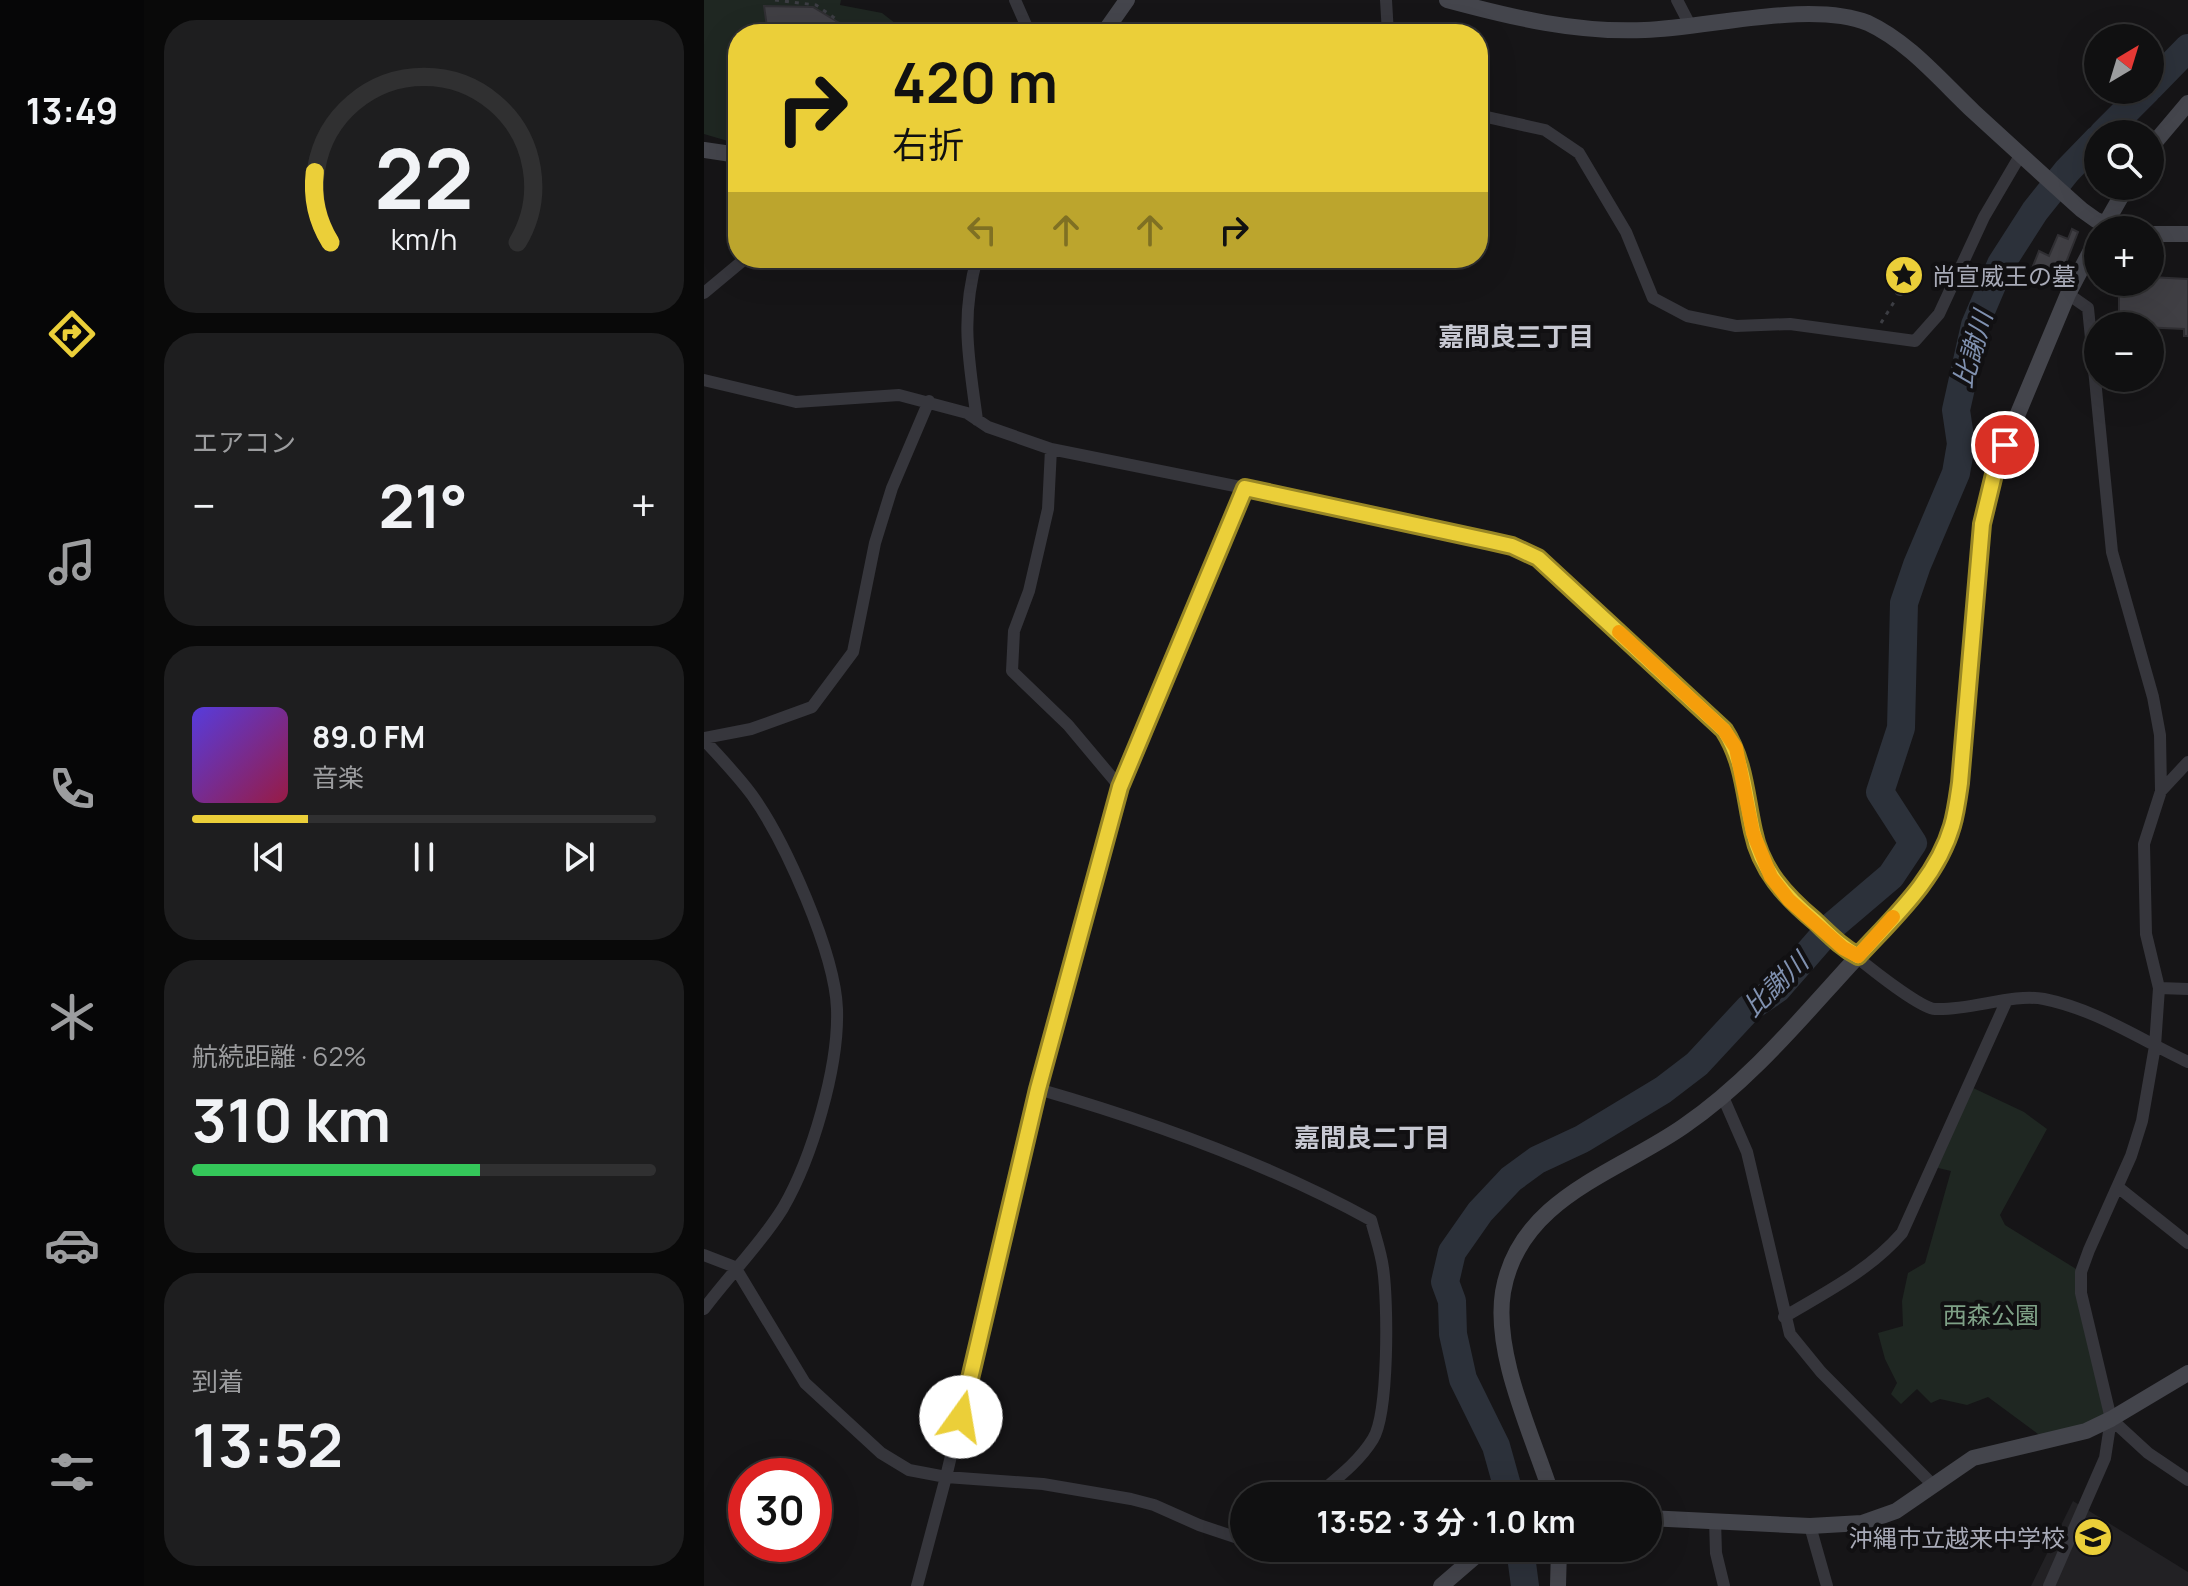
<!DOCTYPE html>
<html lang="ja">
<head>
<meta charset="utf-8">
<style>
  body { margin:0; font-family:Manrope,"Noto Sans JP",sans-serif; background:#1e1e1f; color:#f1f3f6; height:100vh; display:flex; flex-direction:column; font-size:30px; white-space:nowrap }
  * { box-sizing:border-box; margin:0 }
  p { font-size:26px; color:#9c9d9f }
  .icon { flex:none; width:44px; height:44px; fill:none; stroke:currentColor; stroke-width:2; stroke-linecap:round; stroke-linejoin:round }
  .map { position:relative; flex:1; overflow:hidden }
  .panel { display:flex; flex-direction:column; gap:20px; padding:20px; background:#090909; width:560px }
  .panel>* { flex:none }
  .guide { position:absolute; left:24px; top:24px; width:760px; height:244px; border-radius:32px; box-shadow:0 8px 32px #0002,0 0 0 2px #303031; background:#ebcf39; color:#111; overflow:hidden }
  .needle { width:52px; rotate:38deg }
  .tools { position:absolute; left:1380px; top:24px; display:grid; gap:16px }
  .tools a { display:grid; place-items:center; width:80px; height:80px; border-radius:50%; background:#101011; box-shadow:0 8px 32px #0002,0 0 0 2px #303031; font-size:40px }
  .speed { position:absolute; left:24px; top:1458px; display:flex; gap:16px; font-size:40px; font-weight:700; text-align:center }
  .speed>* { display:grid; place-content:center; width:104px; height:104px; border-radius:50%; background:#101011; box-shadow:0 8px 32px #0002,0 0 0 2px #303031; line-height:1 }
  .speed .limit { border:12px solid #d22; background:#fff; color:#111 }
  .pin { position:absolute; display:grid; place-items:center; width:68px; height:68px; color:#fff; margin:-34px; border:4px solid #fff; border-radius:50%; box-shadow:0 2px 8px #0007 }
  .me { position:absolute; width:88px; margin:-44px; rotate:13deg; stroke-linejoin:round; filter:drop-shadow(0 0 6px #0008) }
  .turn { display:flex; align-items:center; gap:28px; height:168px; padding:0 32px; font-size:36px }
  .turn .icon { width:104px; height:104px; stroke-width:2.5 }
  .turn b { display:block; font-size:56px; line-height:68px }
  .lanes { display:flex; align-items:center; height:76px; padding:0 32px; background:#0003; justify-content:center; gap:40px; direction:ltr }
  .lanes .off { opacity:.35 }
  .big { font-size:60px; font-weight:700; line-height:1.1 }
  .panel .widget { flex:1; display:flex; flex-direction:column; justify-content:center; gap:12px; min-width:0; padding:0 28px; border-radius:32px; background:#1e1e1f }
  .panel .dial { align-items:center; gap:0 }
  .dial svg { height:208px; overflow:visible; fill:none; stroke:#303031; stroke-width:7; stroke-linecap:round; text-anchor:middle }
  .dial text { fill:#f1f3f6; stroke:none }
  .song { display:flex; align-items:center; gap:24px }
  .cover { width:96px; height:96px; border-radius:12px; background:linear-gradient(135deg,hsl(250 70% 55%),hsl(340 70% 35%)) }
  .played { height:8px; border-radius:4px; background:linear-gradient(90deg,#ebcf39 25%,#303031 25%) }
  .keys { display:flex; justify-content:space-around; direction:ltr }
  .heat { display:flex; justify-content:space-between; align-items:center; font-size:44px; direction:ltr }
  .charge { height:12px; border-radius:6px; background:linear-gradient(90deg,#34c759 62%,#303031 0) }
  .trip { position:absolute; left:526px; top:1482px; width:432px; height:80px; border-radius:40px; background:#101011; box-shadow:0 8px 32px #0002,0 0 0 2px #303031; font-weight:700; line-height:80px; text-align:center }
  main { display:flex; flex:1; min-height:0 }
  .menu { display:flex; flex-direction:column; width:144px; justify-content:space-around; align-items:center; background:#060607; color:#9c9d9f }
  .menu .icon { width:56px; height:56px }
  .menu .on { color:#ebcf39 }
  .menu b { font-size:36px; color:#f1f3f6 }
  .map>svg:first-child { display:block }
  .built { fill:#222124 }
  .green { fill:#1f2722 }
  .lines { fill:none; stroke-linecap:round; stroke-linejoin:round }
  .river { stroke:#2c313a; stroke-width:28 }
  .building { fill:#403f44; stroke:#302f33; stroke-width:2 }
  .path { stroke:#3c3d43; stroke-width:3; stroke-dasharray:4 6; stroke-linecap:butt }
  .lane { stroke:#36363c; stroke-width:6 }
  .street { stroke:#36363c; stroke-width:12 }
  .secondary { stroke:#44454c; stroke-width:16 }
  .route-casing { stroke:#998725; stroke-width:20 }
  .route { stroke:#ebcf39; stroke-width:14 }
  .slow { stroke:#f59e0b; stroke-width:14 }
  .labels { text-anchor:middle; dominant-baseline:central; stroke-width:8; stroke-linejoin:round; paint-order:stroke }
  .poi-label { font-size:24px; fill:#a8aab7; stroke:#111012; text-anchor:start }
  .park-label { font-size:24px; fill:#7fa187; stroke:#111012 }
  .neighbourhood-label { font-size:26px; font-weight:bold; fill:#c8c9d3; stroke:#111012 }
  .water-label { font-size:26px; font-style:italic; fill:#8091b0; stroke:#111012 }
</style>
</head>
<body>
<main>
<nav class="menu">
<b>13:49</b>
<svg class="icon on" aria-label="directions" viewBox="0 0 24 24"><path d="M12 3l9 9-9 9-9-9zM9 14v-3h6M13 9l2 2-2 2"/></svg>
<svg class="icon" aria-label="music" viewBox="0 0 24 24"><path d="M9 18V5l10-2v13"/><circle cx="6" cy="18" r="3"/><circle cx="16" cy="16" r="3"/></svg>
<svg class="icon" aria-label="phone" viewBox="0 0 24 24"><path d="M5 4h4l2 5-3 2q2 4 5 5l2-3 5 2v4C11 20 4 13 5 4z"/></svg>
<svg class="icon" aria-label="climate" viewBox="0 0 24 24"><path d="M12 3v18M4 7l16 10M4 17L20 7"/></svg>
<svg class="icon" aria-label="car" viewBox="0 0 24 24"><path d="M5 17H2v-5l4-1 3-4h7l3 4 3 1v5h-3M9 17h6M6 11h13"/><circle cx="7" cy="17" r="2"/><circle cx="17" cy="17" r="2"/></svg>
<svg class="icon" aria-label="filters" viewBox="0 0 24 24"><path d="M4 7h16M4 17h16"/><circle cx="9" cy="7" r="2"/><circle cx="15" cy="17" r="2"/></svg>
</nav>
<section class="panel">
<div class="widget dial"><svg viewBox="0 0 100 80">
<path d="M14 69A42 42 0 1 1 86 69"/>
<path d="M14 69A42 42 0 0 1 8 42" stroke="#ebcf39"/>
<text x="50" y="56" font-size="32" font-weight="700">22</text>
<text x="50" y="72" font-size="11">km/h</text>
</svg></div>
<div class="widget"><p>エアコン</p>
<div class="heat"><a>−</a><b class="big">21°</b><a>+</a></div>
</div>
<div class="widget">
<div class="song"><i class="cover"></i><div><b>89.0 FM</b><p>音楽</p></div></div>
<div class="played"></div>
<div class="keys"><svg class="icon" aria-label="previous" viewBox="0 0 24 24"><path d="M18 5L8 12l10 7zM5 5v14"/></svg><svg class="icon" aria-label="pause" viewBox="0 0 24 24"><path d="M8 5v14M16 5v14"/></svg><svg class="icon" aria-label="next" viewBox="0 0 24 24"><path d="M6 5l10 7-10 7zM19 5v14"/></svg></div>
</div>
<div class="widget"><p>航続距離 · 62%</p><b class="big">310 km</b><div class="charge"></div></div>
<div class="widget"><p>到着</p><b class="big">13:52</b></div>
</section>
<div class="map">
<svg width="1484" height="1586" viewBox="0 0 1484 1586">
  <rect width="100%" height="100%" fill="#161517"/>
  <path class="built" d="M1369,1501L1484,1572V1586H1327Z"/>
  <path class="green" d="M0,0H137L136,5L178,13L205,34H34V144L0,134Z
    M1265,1086L1320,1112L1343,1129L1296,1215L1301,1225L1377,1272L1407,1419L1342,1440L1284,1397L1263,1405L1236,1399L1227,1403L1213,1389L1197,1404L1187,1394L1193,1383L1181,1359L1174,1333L1199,1326L1198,1301L1204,1273L1221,1263L1247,1171L1230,1167Z"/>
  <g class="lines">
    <path class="river" d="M1446,87L1484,48
      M1399,134L1443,90
      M806,1496L792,1446L759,1379L749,1334L748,1301L741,1282L748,1252L776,1212L807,1179L833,1160L878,1139L959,1090L993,1064L1045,1008L1073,989L1127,927L1187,876L1209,843L1176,792L1197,728L1200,603L1213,565L1252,473L1257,444L1252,410L1271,325L1297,264L1331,211L1363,171L1394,139
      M816,1548L821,1586"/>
  </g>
  <path class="building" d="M60,6L109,7L137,24L138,34H64Z
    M1368,229L1374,232L1356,278L1346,274L1344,278L1327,271L1335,251L1345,256L1354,235L1364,239Z
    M1446,277L1484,279V336H1480V329L1415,326V282H1446Z"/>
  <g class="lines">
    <path class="path" d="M71,0L112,5L132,19
      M1177,323L1190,302"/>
    <path class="lane" d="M496,29L510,34"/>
    <path class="street" d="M311,0L326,34
      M682,0L684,34
      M973,0L987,27
      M774,115L841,130L875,153L922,232L949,298L983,316L1032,326L1086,324L1211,341L1235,314L1280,217L1317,154
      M273,258C256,319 265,360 273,420
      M1196,290L1203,278
      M0,293L42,258
      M0,380L92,402L195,395L263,413L284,427L347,449L541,488L818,550L857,577L1020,730C1049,775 1039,832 1068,878C1083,902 1208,1008 1231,1009C1266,1011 1308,993 1340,999C1391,1009 1437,1040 1484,1062
      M347,449L344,509L325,591L310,631L308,671L364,725L416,787
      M0,738L47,729L108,707L149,652L171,543L188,488L225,401
      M0,740C16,757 34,776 48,795C81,841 131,953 133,1009C135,1067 108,1158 79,1208C57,1244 25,1275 0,1309
      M1457,791L1484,762
      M1455,988L1484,989
      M334,1089C449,1122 563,1163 667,1220C671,1236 677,1252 679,1268C684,1301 685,1413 669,1439C655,1462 632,1479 612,1496
      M1019,1097L1043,1152L1086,1334L1117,1372L1229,1485
      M1415,1188L1484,1243
      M0,1255L31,1267L101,1383L177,1453L205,1470L242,1477L339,1484L427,1499L450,1505L495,1525L540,1540
      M1080,1317C1122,1292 1166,1270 1198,1233L1302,1002
      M1407,1419L1444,1453L1484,1480
      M1011,1520L1012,1553L1020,1586
      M1106,1526L1123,1586
      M213,1586L242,1477L334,1089L416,787L541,488
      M1345,1586L1401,1458L1407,1419L1377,1293V1272L1385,1250L1427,1156L1438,1121L1451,1046L1455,988L1442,934L1440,844L1457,791L1456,735L1449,697L1408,552L1384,308L1364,294"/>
    <path class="secondary" d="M743,0C810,18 872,33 941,30C1004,28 1107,0 1164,23C1205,42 1237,81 1270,112C1306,145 1342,178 1378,210L1392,220L1417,230
      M399,34L423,0
      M1446,148L1484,103
      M0,150L34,155
      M1398,230L1423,186
      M1446,234H1484
      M848,1496C829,1436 789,1355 799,1292C815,1198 913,1173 980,1126C1044,1082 1093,1023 1145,966C1178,930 1213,896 1237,853C1249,832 1252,807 1256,783L1278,524L1292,466L1364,294L1394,237
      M944,1518L1106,1526L1158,1523L1192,1511L1269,1458L1382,1431L1407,1419L1484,1373
      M737,1586L781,1548
      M854,1586L855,1548"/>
  </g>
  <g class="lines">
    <defs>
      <path id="route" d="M257,1417L334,1089L416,787L541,488L786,541L808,546L834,558L1020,730C1040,761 1041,795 1049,831C1057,870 1081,896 1111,921C1125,934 1137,947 1154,956C1190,917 1233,878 1248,826C1252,813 1254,797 1256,783L1278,524L1292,466L1301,445"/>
    </defs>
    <use href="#route" class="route-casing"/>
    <use href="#route" class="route"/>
    <path class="slow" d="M915,632L1020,730L1032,748L1049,833L1067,877L1085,900L1139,948L1154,956L1189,917"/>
  </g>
  <defs>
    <symbol id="sight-disc" viewBox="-11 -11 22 22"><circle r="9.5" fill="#ebcf39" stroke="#111012"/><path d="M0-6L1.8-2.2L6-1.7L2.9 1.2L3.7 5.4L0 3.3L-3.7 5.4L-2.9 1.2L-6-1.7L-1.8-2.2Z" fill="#111"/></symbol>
    <symbol id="school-disc" viewBox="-11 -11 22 22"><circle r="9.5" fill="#ebcf39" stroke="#111012"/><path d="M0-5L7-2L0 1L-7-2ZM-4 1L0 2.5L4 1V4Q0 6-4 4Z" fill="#111"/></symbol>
  </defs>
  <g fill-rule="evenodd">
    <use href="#sight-disc" x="1178" y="253" width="44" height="44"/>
    <use href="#school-disc" x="1367" y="1515" width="44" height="44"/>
  </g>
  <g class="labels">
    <g class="poi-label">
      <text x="1228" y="275">尚宣威王の墓</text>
      <text x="1361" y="1537" text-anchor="end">沖縄市立越来中学校</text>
    </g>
    <g class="park-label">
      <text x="1287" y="1314">西森公園</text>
    </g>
    <g class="neighbourhood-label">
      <text x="812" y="336">嘉間良三丁目</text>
      <text x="668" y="1137">嘉間良二丁目</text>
    </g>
    <g class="water-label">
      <text transform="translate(1268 349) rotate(-74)">比謝川</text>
      <text transform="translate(1071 984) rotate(-44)">比謝川</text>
    </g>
  </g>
</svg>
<div class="tools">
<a><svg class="needle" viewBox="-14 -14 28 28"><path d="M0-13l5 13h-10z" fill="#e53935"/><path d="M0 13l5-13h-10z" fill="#9c9d9f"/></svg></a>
<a><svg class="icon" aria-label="search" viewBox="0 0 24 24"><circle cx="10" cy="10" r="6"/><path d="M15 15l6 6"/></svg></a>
<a>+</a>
<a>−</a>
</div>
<div class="speed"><div class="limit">30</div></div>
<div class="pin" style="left:1301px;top:445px;background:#d93025"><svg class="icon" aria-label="arrive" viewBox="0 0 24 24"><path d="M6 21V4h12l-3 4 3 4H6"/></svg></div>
<svg class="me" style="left:257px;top:1417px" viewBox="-20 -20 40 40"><circle r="19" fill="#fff"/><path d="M0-13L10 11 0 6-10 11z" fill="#ebcf39"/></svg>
<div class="trip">13:52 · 3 分 · 1.0 km</div>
<div class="guide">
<div class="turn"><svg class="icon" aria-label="right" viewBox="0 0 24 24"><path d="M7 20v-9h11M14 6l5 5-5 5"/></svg><div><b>420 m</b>右折</div></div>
<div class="lanes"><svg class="icon off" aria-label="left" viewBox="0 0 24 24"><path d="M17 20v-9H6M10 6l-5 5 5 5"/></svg><svg class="icon off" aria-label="ahead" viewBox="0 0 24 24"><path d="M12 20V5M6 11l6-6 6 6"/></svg><svg class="icon off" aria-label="ahead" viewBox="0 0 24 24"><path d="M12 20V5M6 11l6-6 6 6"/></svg><svg class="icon" aria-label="right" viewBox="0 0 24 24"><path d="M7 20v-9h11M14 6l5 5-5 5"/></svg></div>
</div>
</div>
</main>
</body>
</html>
